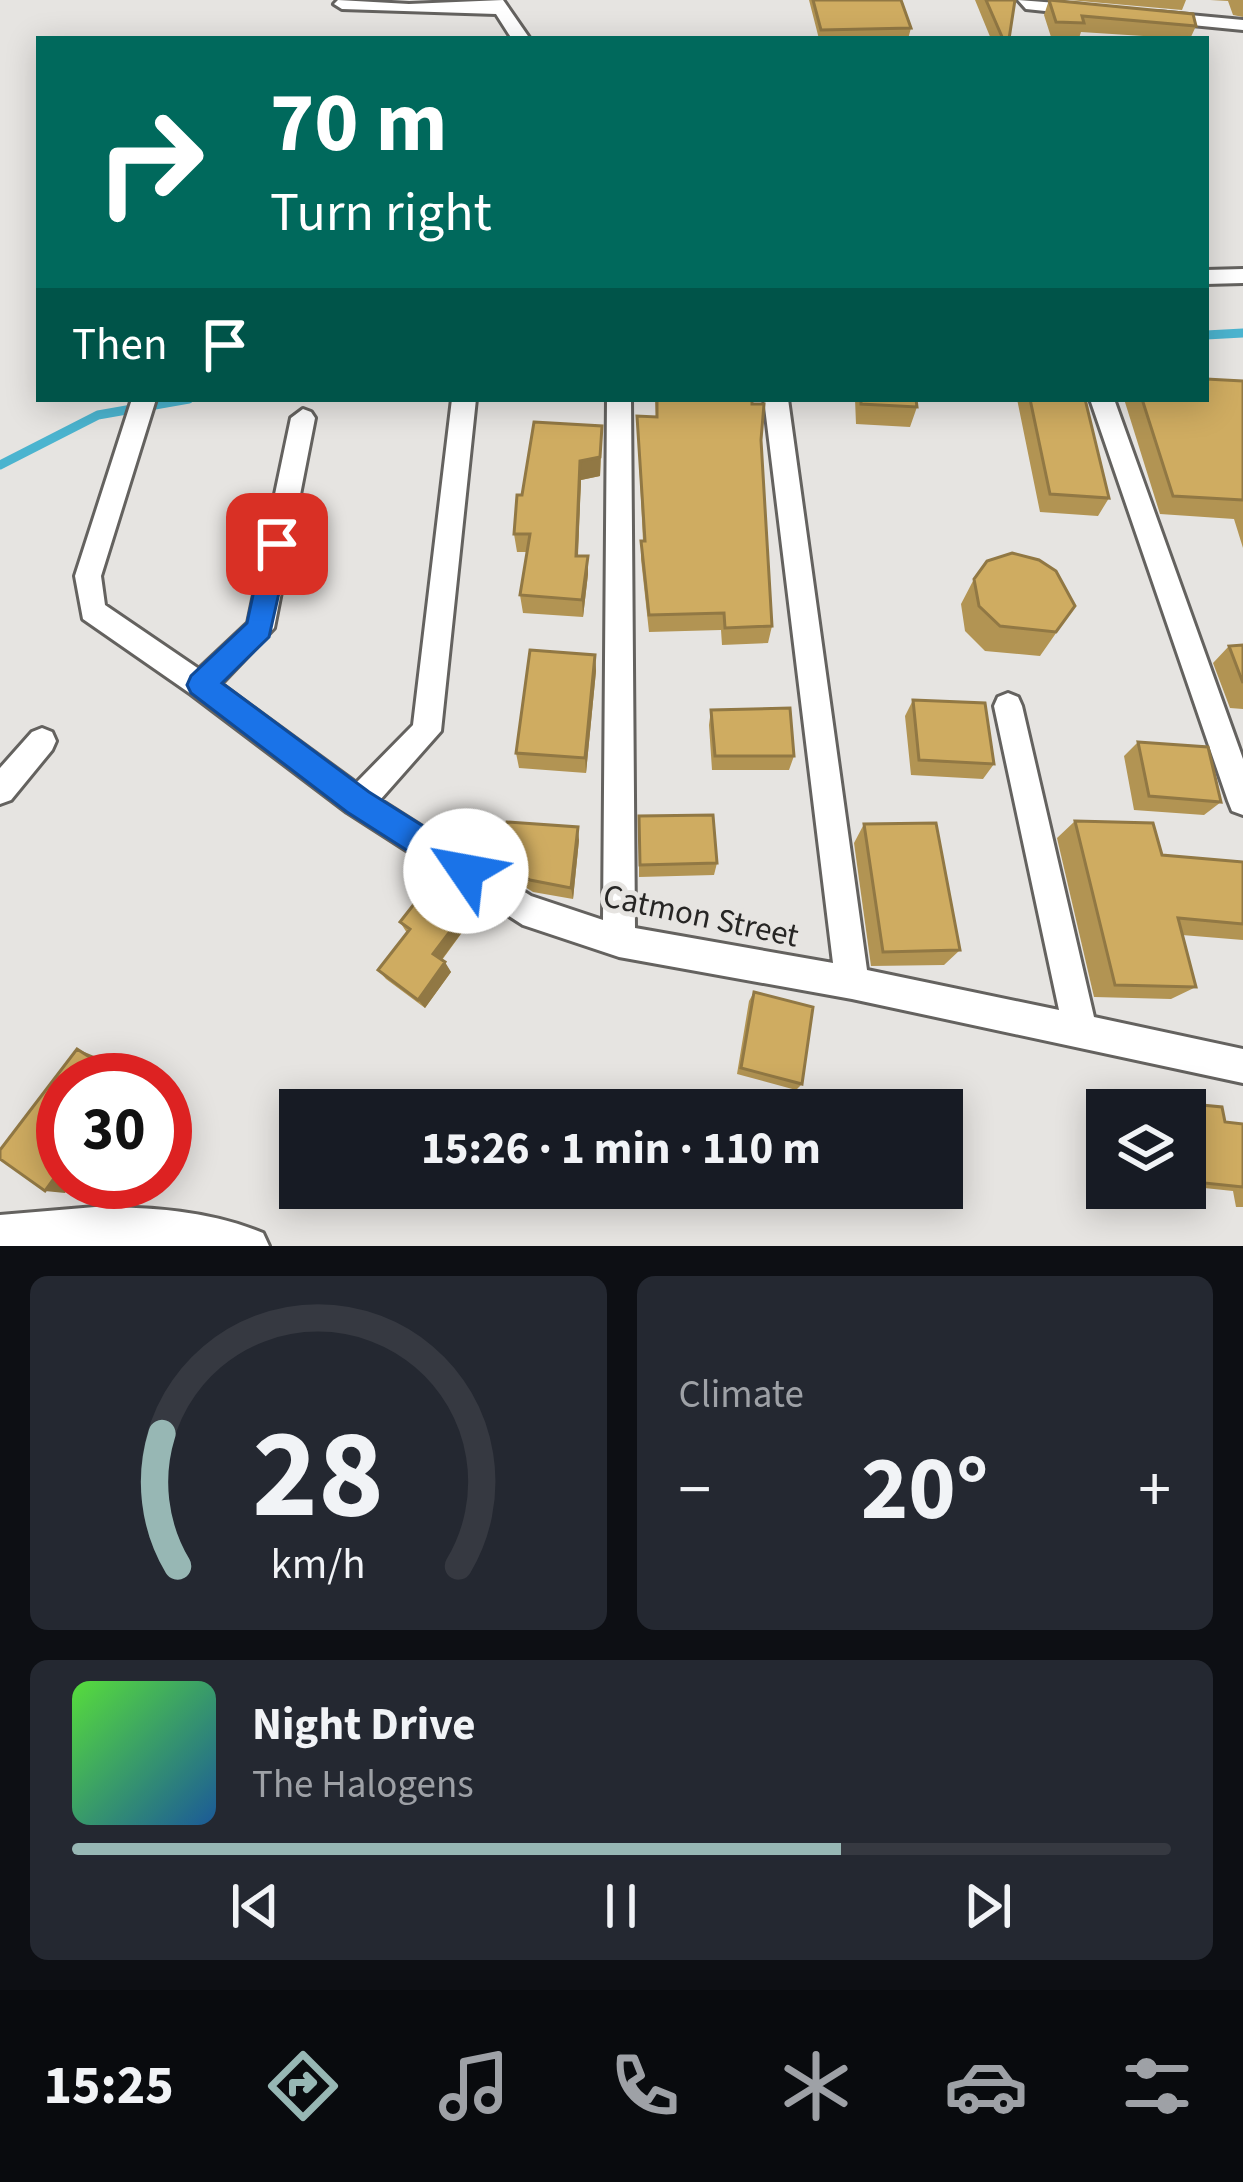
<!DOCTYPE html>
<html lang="en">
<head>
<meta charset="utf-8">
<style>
  body { margin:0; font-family:"Source Sans 3",sans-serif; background:#242831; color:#f1f3f6; height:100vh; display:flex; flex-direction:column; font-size:45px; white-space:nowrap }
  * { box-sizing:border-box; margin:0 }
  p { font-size:39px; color:#9ea1a6 }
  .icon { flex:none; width:66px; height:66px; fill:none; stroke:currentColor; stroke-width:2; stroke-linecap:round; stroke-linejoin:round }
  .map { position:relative; height:1246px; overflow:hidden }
  .sheet { display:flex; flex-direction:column; gap:30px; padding:30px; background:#0d0f14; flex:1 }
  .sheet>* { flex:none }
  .banner { position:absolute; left:36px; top:36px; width:1173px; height:366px; border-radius:0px; box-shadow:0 6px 30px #0003; background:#00695c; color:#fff; overflow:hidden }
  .controls { position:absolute; left:1086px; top:1089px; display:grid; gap:24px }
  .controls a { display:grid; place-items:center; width:120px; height:120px; border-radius:0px; background:#171b24; box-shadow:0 6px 30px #0003; font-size:60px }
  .speed { position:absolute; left:36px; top:1053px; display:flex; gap:24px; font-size:60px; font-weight:700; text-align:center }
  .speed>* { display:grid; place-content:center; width:156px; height:156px; border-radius:50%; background:#171b24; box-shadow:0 6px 30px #0003; line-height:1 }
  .speed .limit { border:18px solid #d22; background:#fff; color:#111 }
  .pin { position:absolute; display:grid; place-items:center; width:102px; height:102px; color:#fff; margin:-51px; border-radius:24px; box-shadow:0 6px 18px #0006 }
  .me { position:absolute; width:132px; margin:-66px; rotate:303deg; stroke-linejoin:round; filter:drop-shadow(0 0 9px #0008) }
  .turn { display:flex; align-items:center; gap:42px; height:252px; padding:0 36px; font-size:54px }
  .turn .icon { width:156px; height:156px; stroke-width:2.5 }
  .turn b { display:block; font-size:84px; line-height:102px }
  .then { display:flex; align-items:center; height:114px; padding:0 36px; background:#0003; gap:24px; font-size:45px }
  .big { font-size:90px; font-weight:700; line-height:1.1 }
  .sheet .card { flex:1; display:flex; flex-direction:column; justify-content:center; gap:18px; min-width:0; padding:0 42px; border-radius:18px; background:#242831 }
  .sheet .dial { align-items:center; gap:0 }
  .dial svg { height:312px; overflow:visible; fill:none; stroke:#363941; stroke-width:7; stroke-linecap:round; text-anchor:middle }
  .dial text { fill:#f1f3f6; stroke:none }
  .song { display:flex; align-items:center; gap:36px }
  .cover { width:144px; height:144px; border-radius:18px; background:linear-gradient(135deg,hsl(110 70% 55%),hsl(210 70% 35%)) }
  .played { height:12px; border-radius:6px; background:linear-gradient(90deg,#97b7b4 70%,#363941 70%) }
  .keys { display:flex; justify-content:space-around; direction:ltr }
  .heat { display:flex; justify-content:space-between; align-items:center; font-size:66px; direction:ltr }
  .sheet .tiles { flex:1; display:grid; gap:30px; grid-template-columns:1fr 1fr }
  .card:last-child { grid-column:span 2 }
  .trip { position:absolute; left:279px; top:1089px; width:684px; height:120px; border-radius:0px; background:#171b24; box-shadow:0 6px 30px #0003; font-weight:700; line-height:120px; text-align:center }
  .dock { display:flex; height:192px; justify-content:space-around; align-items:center; background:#090b0e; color:#9ea1a6 }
  .dock .icon { width:84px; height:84px }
  .dock .on { color:#97b7b4 }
  .dock b { font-size:54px; color:#f1f3f6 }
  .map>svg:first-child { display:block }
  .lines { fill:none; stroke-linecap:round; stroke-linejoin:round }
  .stream { stroke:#4bb4cf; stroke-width:9 }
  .minor-casing { stroke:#64625f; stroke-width:6 }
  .minor { fill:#fff; fill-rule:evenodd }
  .wall { fill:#b29453 }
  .shaded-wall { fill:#917844 }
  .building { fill:#cfac61; stroke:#917844; stroke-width:3 }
  .route { fill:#1a73e8; stroke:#114b97; stroke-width:3 }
  .labels { text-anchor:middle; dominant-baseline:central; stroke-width:10; stroke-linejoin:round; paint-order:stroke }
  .street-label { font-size:33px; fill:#272625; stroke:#e6e4e1 }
</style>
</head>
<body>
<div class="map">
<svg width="1243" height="1246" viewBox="0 0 1243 1246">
  <rect width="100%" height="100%" fill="#e6e4e1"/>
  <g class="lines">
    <path class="stream" d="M1206,335L1243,333
      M0,465L98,415L189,399"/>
    <defs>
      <path id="minor" d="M338,0L409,4L503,0L530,39H512L496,14L342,9L334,4Z
        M1018,0L1083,5L1091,10L1083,15L1026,9Z
        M1157,12L1243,20V30L1151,21L1148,17Z
        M1243,269V283L1206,284V270Z
        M132,399H156L101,576L105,605L199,669L248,623L291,418L303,409L311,412L315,418L274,628L221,684L356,783L413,725L452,399H476L441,731L380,800L531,896L603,920L607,399H631L635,928L833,963L764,399H788L867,970L1059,1010L994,706L998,697L1008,693L1018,697L1022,706L1094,1017L1243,1049V1083L852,999L619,957L523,925L347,812L191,694L83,619L75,576Z
        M1090,399H1114L1243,759V815L1232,811L1228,801Z
        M42,728L52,732L56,741L52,750L11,800L0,804V768L32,732Z
        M95,1207C152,1207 210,1211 263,1233L269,1246H0V1215Z"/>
    </defs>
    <use href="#minor" class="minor-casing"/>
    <use href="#minor" class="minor"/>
  </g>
  <path class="wall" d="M809,0H901L911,28L908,39H819Z
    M975,0H1015L1009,39H991Z
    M1049,0L1196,26L1190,39L1081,32L1079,38L1051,37L1044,15Z
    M1069,0H1186L1182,10Z
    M1210,0H1243V17L1233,15L1228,1Z
    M1243,381V548L1234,519L1160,514L1124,399H1206Z
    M655,399H752L761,440L772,626L768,643L722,645L721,630L649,632L641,559V541H643L637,416L656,417Z
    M855,399H916L917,407L910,427L856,424Z
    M1017,399H1085L1109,498L1098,516L1040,512Z
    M602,426L600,476L581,480L578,556L588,574L583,617L523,613L520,595L527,552H517L514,534Z
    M974,579L1075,606L1040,656L985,651L965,631L961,604Z
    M1243,645V709L1230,708L1213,663L1229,646Z
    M595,655L596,671L586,773L519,768L516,753Z
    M913,700L994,764L983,779L911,775L905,716Z
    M711,710L794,756L789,770H712L709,725Z
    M1138,742L1221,802L1204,815L1134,810L1124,756Z
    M639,816L717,863L714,875L639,877Z
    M1075,821L1162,855L1243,862V940L1182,935L1196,987L1171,999L1094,997L1057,838Z
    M864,824L960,950L944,965L871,966L854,843Z
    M579,840L573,899L533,892L505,874L501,862Z
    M473,901L477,912L442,960L451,972L425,1008L386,979L378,970L407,933L400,922Z
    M754,992L802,1084L796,1090L737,1074L749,1001Z
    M1138,1099L1222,1107L1225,1122L1243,1124V1207H1236L1233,1191L1185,1186V1110H1121L1120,1104Z"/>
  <path class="shaded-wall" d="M602,426L600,476L581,480L577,573L576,556L580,461Z
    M588,556V574L583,617L582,600Z
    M595,655L596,671L586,773L585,758Z
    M578,827L579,840L573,899L571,888Z
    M473,901L477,912L439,963L433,954Z
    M445,962L451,972L425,1008L418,1000Z
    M77,1049L94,1056L132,1080H125Z
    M63,1166V1182H73L65,1193L45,1191Z"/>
  <path class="building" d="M813,0H901L911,28L821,30Z
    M986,0H1015L1009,39H1003Z
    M1049,0L1193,14L1196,26L1082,16L1084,23L1056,22Z
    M1206,379L1243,381V500L1173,496L1142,399H1206Z
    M657,399H752V404H764L761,440L772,626L725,628L724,613L649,615L641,541H645L637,416L657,417Z
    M861,399H916L917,407L861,404Z
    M1030,399H1085L1109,498L1050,494Z
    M534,422L602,426L600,457L580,461L576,556H588L582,600L520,595L530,534H514L517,495H522Z
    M1012,553L1039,560L1056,571L1075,606L1056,632L1000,626L979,606L974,579L987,561Z
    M1243,645V683L1229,646Z
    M530,650L595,655L585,758L516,753Z
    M913,700L985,703L994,764L919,760Z
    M790,708L794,756H715L711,710Z
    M1138,742L1208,747L1221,802L1149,796Z
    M713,815L717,863L640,865L639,816Z
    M1075,821L1153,823L1162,855L1243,862V924L1178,918L1196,987L1115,985Z
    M507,822L578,827L571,888L530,880L501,862Z
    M936,823L960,950L883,952L864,824Z
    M436,876L473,901L433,954L445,962L418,1000L378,970L410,929L400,922Z
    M754,992L813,1007L802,1084L741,1068Z
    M77,1049L125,1080H63V1166L45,1191L0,1159V1150Z
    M1138,1099L1222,1107L1225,1122L1243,1124V1187L1185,1181V1110H1139Z
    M440,1103L451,1110H436Z"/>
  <path class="route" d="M277,534L290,544L269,637L222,683L369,792L477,860L482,871L477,881L466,886L455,881L347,812L191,693L187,685L191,676L247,623L264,544Z"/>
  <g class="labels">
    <g class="street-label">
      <text transform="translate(701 916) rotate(12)">Catmon Street</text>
    </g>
  </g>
</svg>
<div class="controls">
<a><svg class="icon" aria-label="layers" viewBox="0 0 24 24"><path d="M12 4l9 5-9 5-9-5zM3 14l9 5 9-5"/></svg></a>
</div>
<div class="speed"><div class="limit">30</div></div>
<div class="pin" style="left:277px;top:544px;background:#d93025"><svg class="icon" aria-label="arrive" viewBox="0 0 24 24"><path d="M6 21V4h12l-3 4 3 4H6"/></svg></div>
<svg class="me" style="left:466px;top:871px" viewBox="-20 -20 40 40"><circle r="19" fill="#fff"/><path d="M0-13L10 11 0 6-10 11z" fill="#1a73e8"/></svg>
<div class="trip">15:26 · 1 min · 110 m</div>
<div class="banner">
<div class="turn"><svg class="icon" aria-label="right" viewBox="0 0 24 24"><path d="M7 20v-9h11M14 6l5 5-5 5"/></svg><div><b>70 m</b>Turn right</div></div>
<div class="then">Then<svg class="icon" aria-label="arrive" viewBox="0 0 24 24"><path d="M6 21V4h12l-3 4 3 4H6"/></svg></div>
</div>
</div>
<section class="sheet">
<div class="tiles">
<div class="card dial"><svg viewBox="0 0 100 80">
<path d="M14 69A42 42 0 1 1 86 69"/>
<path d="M14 69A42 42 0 0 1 10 35" stroke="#97b7b4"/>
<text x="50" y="56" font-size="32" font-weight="700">28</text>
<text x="50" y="72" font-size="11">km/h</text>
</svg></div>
<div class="card"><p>Climate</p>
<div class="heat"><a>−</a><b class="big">20°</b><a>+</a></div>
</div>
<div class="card">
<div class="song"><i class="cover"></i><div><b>Night Drive</b><p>The Halogens</p></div></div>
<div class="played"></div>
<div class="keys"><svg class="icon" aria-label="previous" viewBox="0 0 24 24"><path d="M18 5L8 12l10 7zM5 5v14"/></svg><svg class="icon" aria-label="pause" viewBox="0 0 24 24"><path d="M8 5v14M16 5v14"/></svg><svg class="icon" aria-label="next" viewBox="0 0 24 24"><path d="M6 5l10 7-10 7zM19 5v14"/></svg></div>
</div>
</div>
</section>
<nav class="dock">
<b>15:25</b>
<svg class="icon on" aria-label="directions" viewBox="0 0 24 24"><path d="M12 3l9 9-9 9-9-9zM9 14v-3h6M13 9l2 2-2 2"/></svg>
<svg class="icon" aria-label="music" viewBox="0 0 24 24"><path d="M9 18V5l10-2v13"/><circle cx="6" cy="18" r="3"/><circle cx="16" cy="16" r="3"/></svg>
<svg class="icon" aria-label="phone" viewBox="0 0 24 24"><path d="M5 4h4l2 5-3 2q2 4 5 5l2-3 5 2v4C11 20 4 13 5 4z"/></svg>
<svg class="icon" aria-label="climate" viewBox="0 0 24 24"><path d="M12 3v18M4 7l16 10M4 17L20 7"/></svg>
<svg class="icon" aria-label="car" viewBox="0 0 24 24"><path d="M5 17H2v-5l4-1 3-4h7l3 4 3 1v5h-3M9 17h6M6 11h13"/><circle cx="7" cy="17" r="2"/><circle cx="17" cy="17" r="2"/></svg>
<svg class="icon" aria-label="filters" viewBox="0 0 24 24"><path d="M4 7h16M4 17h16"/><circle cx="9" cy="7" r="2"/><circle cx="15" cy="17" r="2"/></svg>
</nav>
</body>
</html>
